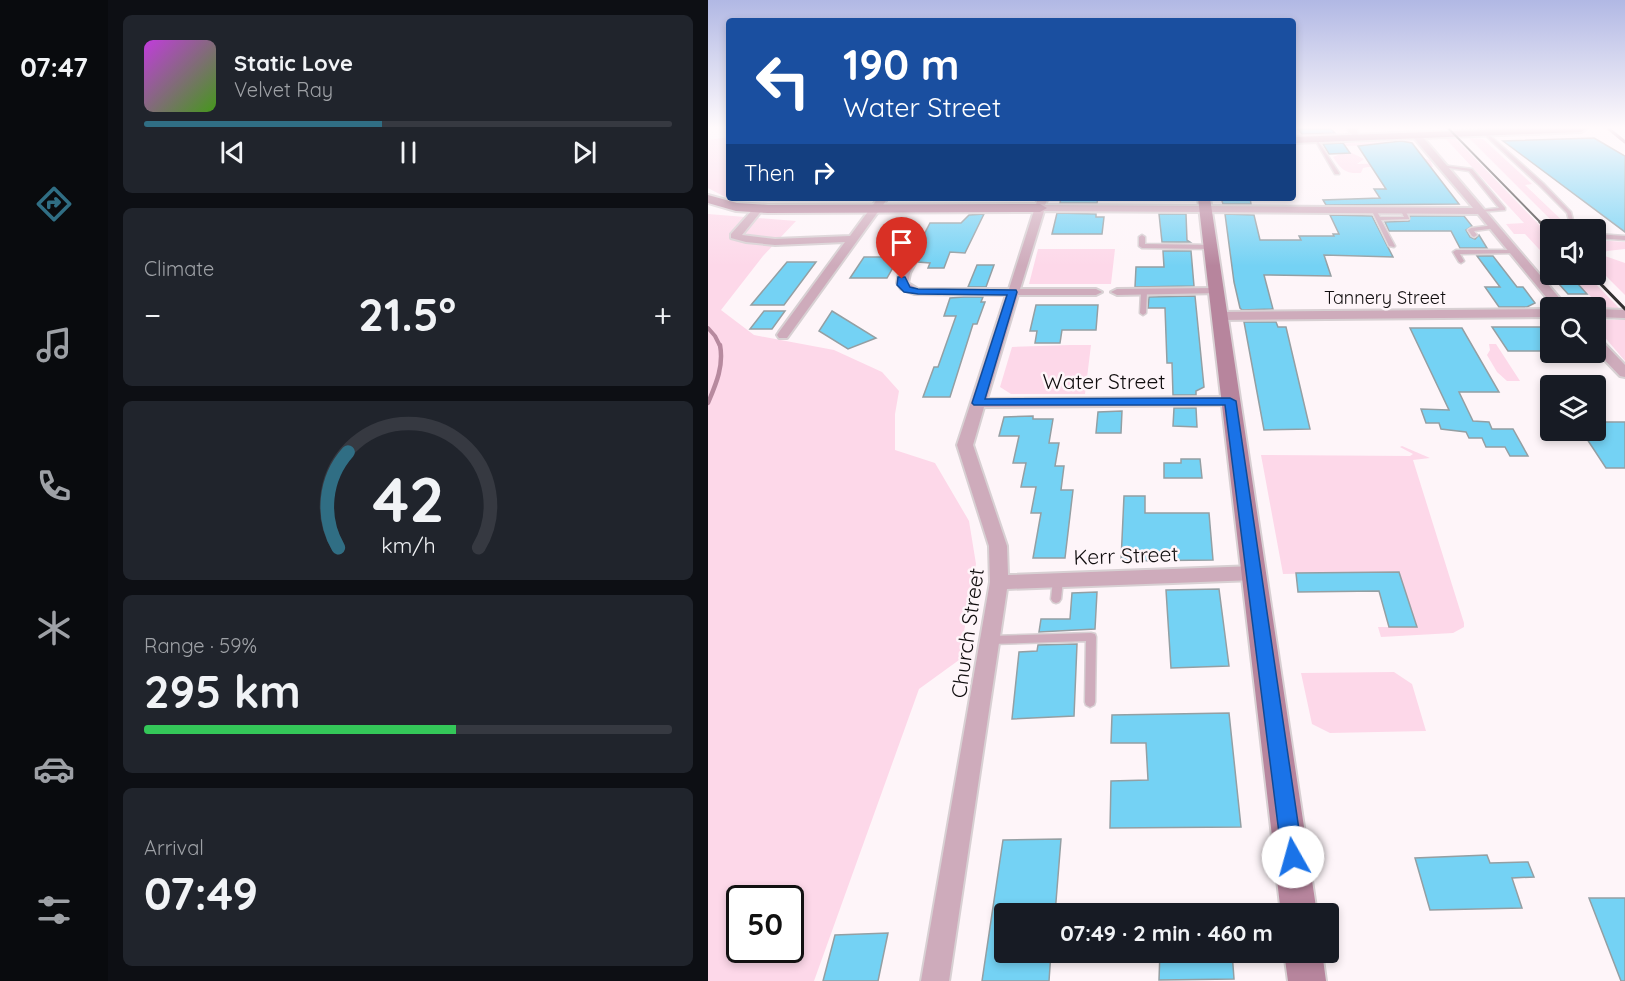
<!DOCTYPE html>
<html lang="en">
<head>
<meta charset="utf-8">
<style>
  body { margin:0; font-family:Quicksand,sans-serif; background:#20242c; color:#f1f3f6; height:100vh; display:flex; flex-direction:column; font-size:22px; white-space:nowrap }
  * { box-sizing:border-box; margin:0 }
  p { font-size:20px; color:#9ea1a6 }
  .icon { flex:none; width:33px; height:33px; fill:none; stroke:currentColor; stroke-width:2; stroke-linecap:round; stroke-linejoin:round }
  .map { position:relative; flex:1; overflow:hidden }
  .side { display:flex; flex-direction:column; gap:15px; padding:15px; background:#0d0f14; width:600px }
  .side>* { flex:none }
  .guide { position:absolute; left:18px; top:18px; width:570px; height:183px; border-radius:6px; box-shadow:0 3px 9px #0003; background:#1a4fa0; color:#fff; overflow:hidden }
  .tools { position:absolute; left:832px; top:219px; display:grid; gap:12px }
  .tools a { display:grid; place-items:center; width:66px; height:66px; border-radius:6px; background:#171b24; box-shadow:0 3px 9px #0003; font-size:30px }
  .speed { position:absolute; left:18px; top:885px; display:flex; gap:12px; font-size:30px; font-weight:700; text-align:center }
  .speed>* { display:grid; place-content:center; width:78px; height:78px; border-radius:50%; background:#171b24; box-shadow:0 3px 9px #0003; line-height:1 }
  .speed .limit { border:3px solid #111; border-radius:9px; background:#fff; color:#111 }
  .pin { position:absolute; display:grid; place-items:center; width:51px; height:51px; color:#fff; margin:-62px -26px; border-radius:50% 50% 50% 0; rotate:-45deg; box-shadow:0 0 6px #0007 }
  .pin .icon { rotate:45deg }
  .me { position:absolute; width:66px; margin:-33px; rotate:353deg; stroke-linejoin:round; filter:drop-shadow(0 0 4px #0008) }
  .turn { display:flex; align-items:center; gap:21px; height:126px; padding:0 18px; font-size:27px }
  .turn .icon { width:78px; height:78px; stroke-width:2.5 }
  .turn b { display:block; font-size:42px; line-height:51px }
  .then { display:flex; align-items:center; height:57px; padding:0 18px; background:#0003; gap:12px; font-size:22px }
  .big { font-size:45px; font-weight:700; line-height:1.1 }
  .side .tile { flex:1; display:flex; flex-direction:column; justify-content:center; gap:9px; min-width:0; padding:0 21px; border-radius:9px; background:#20242c }
  .side .dial { align-items:center; gap:0 }
  .dial svg { height:156px; overflow:visible; fill:none; stroke:#363941; stroke-width:7; stroke-linecap:round; text-anchor:middle }
  .dial text { fill:#f1f3f6; stroke:none }
  .song { display:flex; align-items:center; gap:18px }
  .cover { width:72px; height:72px; border-radius:9px; background:linear-gradient(135deg,hsl(290 70% 55%),hsl(100 70% 35%)) }
  .played { height:6px; border-radius:3px; background:linear-gradient(90deg,#306e84 45%,#363941 45%) }
  .keys { display:flex; justify-content:space-around; direction:ltr }
  .heat { display:flex; justify-content:space-between; align-items:center; font-size:33px; direction:ltr }
  .charge { height:9px; border-radius:4px; background:linear-gradient(90deg,#34c759 59%,#363941 0) }
  .trip { position:absolute; left:286px; top:903px; width:345px; height:60px; border-radius:6px; background:#171b24; box-shadow:0 3px 9px #0003; font-weight:700; line-height:60px; text-align:center }
  main { display:flex; flex:1; min-height:0 }
  .tab-bar { display:flex; flex-direction:column; width:108px; justify-content:space-around; align-items:center; background:#090b0e; color:#9ea1a6 }
  .tab-bar .icon { width:42px; height:42px }
  .tab-bar .current { color:#306e84 }
  .tab-bar b { font-size:27px; color:#f1f3f6 }
  .map>svg:first-child { display:block }
  .green { fill:#fdd8e9; fill-rule:evenodd }
  .lines { fill:none; stroke-linecap:round; stroke-linejoin:round }
  .stream-far2 { stroke:#b78a9f; stroke-width:3 }
  .stream-far1 { stroke:#b78a9f; stroke-width:4 }
  .stream { stroke:#b78a9f; stroke-width:4.5 }
  .building { fill:#74d2f4; stroke:#949fa3; stroke-width:1.5 }
  .lane-casing { stroke:#d8d0d3; stroke-width:3 }
  .street-casing { stroke:#d8d0d3; stroke-width:4 }
  .secondary-casing { stroke:#d8d0d3; stroke-width:4 }
  .lane { fill:#ceabbb; fill-rule:evenodd }
  .street { fill:#ceabbb; fill-rule:evenodd }
  .secondary { fill:#b7859d; fill-rule:evenodd }
  .rail-far1 { stroke:#333031; stroke-width:2 }
  .rail { stroke:#333031; stroke-width:3 }
  .route { fill:#1a73e8; stroke:#114b97; stroke-width:1.5 }
  .labels { text-anchor:middle; dominant-baseline:central; stroke-width:5; stroke-linejoin:round; paint-order:stroke }
  .far-street-label { font-size:18px; fill:#100d0e; stroke:#fef5f9 }
  .street-label { font-size:21px; fill:#100d0e; stroke:#fef5f9 }
</style>
</head>
<body>
<main>
<nav class="tab-bar">
<b>07:47</b>
<svg class="icon current" aria-label="directions" viewBox="0 0 24 24"><path d="M12 3l9 9-9 9-9-9zM9 14v-3h6M13 9l2 2-2 2"/></svg>
<svg class="icon" aria-label="music" viewBox="0 0 24 24"><path d="M9 18V5l10-2v13"/><circle cx="6" cy="18" r="3"/><circle cx="16" cy="16" r="3"/></svg>
<svg class="icon" aria-label="phone" viewBox="0 0 24 24"><path d="M5 4h4l2 5-3 2q2 4 5 5l2-3 5 2v4C11 20 4 13 5 4z"/></svg>
<svg class="icon" aria-label="climate" viewBox="0 0 24 24"><path d="M12 3v18M4 7l16 10M4 17L20 7"/></svg>
<svg class="icon" aria-label="car" viewBox="0 0 24 24"><path d="M5 17H2v-5l4-1 3-4h7l3 4 3 1v5h-3M9 17h6M6 11h13"/><circle cx="7" cy="17" r="2"/><circle cx="17" cy="17" r="2"/></svg>
<svg class="icon" aria-label="filters" viewBox="0 0 24 24"><path d="M4 7h16M4 17h16"/><circle cx="9" cy="7" r="2"/><circle cx="15" cy="17" r="2"/></svg>
</nav>
<section class="side">
<div class="tile">
<div class="song"><i class="cover"></i><div><b>Static Love</b><p>Velvet Ray</p></div></div>
<div class="played"></div>
<div class="keys"><svg class="icon" aria-label="previous" viewBox="0 0 24 24"><path d="M18 5L8 12l10 7zM5 5v14"/></svg><svg class="icon" aria-label="pause" viewBox="0 0 24 24"><path d="M8 5v14M16 5v14"/></svg><svg class="icon" aria-label="next" viewBox="0 0 24 24"><path d="M6 5l10 7-10 7zM19 5v14"/></svg></div>
</div>
<div class="tile"><p>Climate</p>
<div class="heat"><a>−</a><b class="big">21.5°</b><a>+</a></div>
</div>
<div class="tile dial"><svg viewBox="0 0 100 80">
<path d="M14 69A42 42 0 1 1 86 69"/>
<path d="M14 69A42 42 0 0 1 19 20" stroke="#306e84"/>
<text x="50" y="56" font-size="32" font-weight="700">42</text>
<text x="50" y="72" font-size="11">km/h</text>
</svg></div>
<div class="tile"><p>Range · 59%</p><b class="big">295 km</b><div class="charge"></div></div>
<div class="tile"><p>Arrival</p><b class="big">07:49</b></div>
</section>
<div class="map">
<svg width="917" height="981" viewBox="0 0 917 981">
  <rect width="100%" height="100%" fill="#fef5f9"/>
  <path class="green" d="M21,137L22,198L21,199L0,188V140Z
    M761,138L775,139L824,184L817,185L863,229H852Z
    M738,139H748L843,237V262L817,234H806L798,224L816,223Z
    M701,141L708,144L701,143L697,152L716,155H697L722,160L725,167H660L655,168L653,173C637,174 633,169 625,157L640,151L656,159L649,164L684,163L676,144C656,145 639,148 619,144Z
    M0,214L88,221L55,256L13,310L46,335L126,350L174,372L191,391L187,414V450L227,463L261,521L268,564L251,660L211,689L106,981H0ZM32,898H82V950H32Z
    M888,240L917,242V249L899,251L894,255L917,263V295L888,266Z
    M330,249H407L403,284H321Z
    M862,275H879L911,308H894Z
    M896,320H917V361L888,327V321Z
    M781,344H788L812,381H799L789,372L779,355L782,350Z
    M362,345H383L377,394H303L292,387L304,347Z
    M694,446L722,458L705,460L756,623V627L745,633L673,637L670,627H708L691,572L575,574L553,455L702,456L705,454L692,447Z
    M686,672L704,684L718,731L622,733L604,724L593,673Z"/>
  <g class="lines">
    <path class="stream-far2" d="M901,129L917,142"/>
    <path class="stream-far1" d="M0,328L7,336L12,346"/>
    <path class="stream" d="M0,403C8,384 16,366 12,345"/>
  </g>
  <path class="building" d="M590,129H623L627,133L594,134Z
    M886,138L917,156V232L795,141Z
    M693,141L704,143L751,204L618,205L615,200L672,198L666,189H678L650,146Z
    M635,143L642,153L621,154L615,144Z
    M353,198H390L389,203H352Z
    M513,198H542L543,204H515Z
    M349,213L388,214V217H396L394,234H344Z
    M276,214L257,253L242,252L236,268H220L222,263L210,262L213,255L207,252L222,223H253L261,215Z
    M451,214H478L479,240L482,242H454Z
    M517,214L546,215L552,240H593L591,236H626L625,234H631L622,215L664,216L685,257L616,255L623,276L556,275L565,309L534,310L532,308L526,282Z
    M702,216H756L764,226L758,230L762,237L767,239L771,235L779,248H752L743,231H681L677,222L701,221Z
    M455,251H483L486,286L427,287L428,267H456Z
    M843,255V274H861L879,294H860L833,264Z
    M769,256H785L809,287H815L827,303L819,307H791L777,287H792Z
    M156,257H191L179,278H142Z
    M79,262H108L76,305H43Z
    M269,265H286L278,287H260Z
    M487,296L496,387L488,391V395H465L464,363H459L457,308H440L441,297Z
    M256,297H275L273,302H277L269,324H265L242,397H215L226,367H230L248,316H236L242,298Z
    M328,305H390L388,330H354L352,343H327L329,331H322Z
    M56,311H77L64,329H42Z
    M124,311L168,338L140,349L111,331Z
    M536,322H568L570,327H578L602,429L556,430Z
    M784,327H843V351H800Z
    M702,328H754L791,392H751L765,421L781,422L784,429H805L820,456H802L797,447H778L774,438H761L758,432L733,429L731,423H718L713,409L741,410Z
    M466,408H488L489,427L465,426Z
    M414,411L413,433H388L390,412Z
    M325,416V419H345L341,443H351L347,466H356L353,490H365L357,558H325L333,513H323L328,487H313L318,463H305L311,436H291L296,417Z
    M888,422H917V468H898L873,430H888Z
    M473,459H492L494,478H456V463H473Z
    M416,496H437V513H501L505,560L413,561Z
    M691,572L709,627H681L671,591L590,592L588,573Z
    M511,589L521,666L463,668L458,590Z
    M389,592L387,629L331,632L333,619H362L364,593Z
    M369,644L366,716L304,719L311,652L329,651L330,645Z
    M521,713L533,827L402,828L403,781L440,780L438,743H403L404,715Z
    M353,839L347,914H297V952H343L341,981H274L295,840Z
    M779,855L782,863L820,862L826,877L804,878L814,908L722,910L707,858Z
    M881,898H917V981H913Z
    M180,933L170,981H115L127,935Z
    M452,952H524L526,979L451,980Z"/>
  <g class="lines">
    <defs>
      <path id="lane" d="M776,132H778L835,183L863,212L865,220L875,230H870L861,220L859,213L831,185L776,134Z
        M606,138H608L631,173V174H627Z
        M733,165L764,169L797,208V210L771,212V211L773,210L791,208L761,171L735,167L733,166Z
        M664,210H668L672,217H696L693,211L695,210H697L701,218V219L673,220L687,246L686,247L681,246L664,211Z
        M786,225L789,227L788,228L766,231L769,235L766,237L764,236L760,230L763,228Z
        M888,234L917,236V240L888,238Z
        M434,235L437,237V244L503,245L506,247L503,249L434,248L431,246V237Z
        M807,250L810,252L809,253L752,254L756,261L753,263L751,262L745,252L748,250Z
        M436,290L439,292L438,313L435,315L432,313L433,292Z
        M350,577L353,578L355,580L353,599L351,602L348,603L345,602L343,599L345,580L347,578Z
        M383,633L387,634L388,637L387,702L386,705L382,707L378,705L377,702L378,641L282,644L278,643L277,640L278,637L282,636Z"/>
      <path id="street" d="M640,129H648L653,140H647Z
        M706,134H712L860,308H847L770,214L336,211L312,289H388L394,292L388,295H310L279,399L522,397L529,401L522,405L276,407L265,445L299,546L300,575L547,566L554,568L556,573L554,578L547,580L299,589L241,981H213L282,582L281,546L249,445L298,295L206,294L193,289L189,283L191,273L202,254H210L211,256L202,273L200,283L210,289H301L330,198H340L337,205L765,208L706,138Z
        M170,198H180L79,338H71L69,335L71,332L137,242L67,245L38,242L23,238V234L47,207L50,206L55,209L34,235L67,239L142,236Z
        M509,288L513,289V293L409,295L403,292L409,289Z
        M843,309V317L512,320L506,316L512,312Z
        M888,309L917,310V318L888,317Z
        M888,339L893,340L917,365V377L912,376L888,351Z"/>
      <path id="secondary" d="M803,129H878L873,132L585,143V137Z
        M0,195L29,203L60,205L332,204L339,208L332,212L60,213L28,211L0,203Z
        M490,198H502L609,914H573Z
        M576,952H614L618,981H580Z"/>
    </defs>
    <use href="#lane" class="lane-casing"/>
    <use href="#street" class="street-casing"/>
    <use href="#secondary" class="secondary-casing"/>
    <use href="#lane" class="lane"/>
    <use href="#street" class="street"/>
    <use href="#secondary" class="secondary"/>
    <path class="rail-far1" d="M741,129L834,224"/>
    <path class="rail" d="M832,222L843,233
      M883,274L917,309"/>
  </g>
  <linearGradient id="sky" x2="0" y2="1"><stop stop-color="#b1b8e4"/><stop offset="0.48" stop-color="#fffafc"/><stop offset="1" stop-color="#fffafc" stop-opacity="0"/></linearGradient>
  <rect width="917" height="266" fill="url(#sky)"/>
  <path class="route" d="M190,277H197L202,287L210,289L308,290L309,292L277,399L522,398L528,401L595,857L592,864L585,867L577,864L574,857L517,405H266L264,403L299,295L210,294L196,292L189,285Z"/>
  <g class="labels">
    <g class="far-street-label">
      <text x="677" y="297">Tannery Street</text>
    </g>
    <g class="street-label">
      <text x="396" y="381">Water Street</text>
      <text transform="translate(418 555) rotate(-2)">Kerr Street</text>
      <text transform="translate(259 633) rotate(-82)">Church Street</text>
    </g>
  </g>
</svg>
<div class="tools">
<a><svg class="icon" aria-label="sound" viewBox="0 0 24 24"><path d="M4 9h4l5-4v14l-5-4H4zM17 9q2 3 0 6"/></svg></a>
<a><svg class="icon" aria-label="search" viewBox="0 0 24 24"><circle cx="10" cy="10" r="6"/><path d="M15 15l6 6"/></svg></a>
<a><svg class="icon" aria-label="layers" viewBox="0 0 24 24"><path d="M12 4l9 5-9 5-9-5zM3 14l9 5 9-5"/></svg></a>
</div>
<div class="speed"><div class="limit">50</div></div>
<div class="pin" style="left:194px;top:279px;background:#d93025"><svg class="icon" aria-label="arrive" viewBox="0 0 24 24"><path d="M6 21V4h12l-3 4 3 4H6"/></svg></div>
<svg class="me" style="left:585px;top:857px" viewBox="-20 -20 40 40"><circle r="19" fill="#fff"/><path d="M0-13L10 11 0 6-10 11z" fill="#1a73e8"/></svg>
<div class="trip">07:49 · 2 min · 460 m</div>
<div class="guide">
<div class="turn"><svg class="icon" aria-label="left" viewBox="0 0 24 24"><path d="M17 20v-9H6M10 6l-5 5 5 5"/></svg><div><b>190 m</b>Water Street</div></div>
<div class="then">Then<svg class="icon" aria-label="right" viewBox="0 0 24 24"><path d="M7 20v-9h11M14 6l5 5-5 5"/></svg></div>
</div>
</div>
</main>
</body>
</html>
